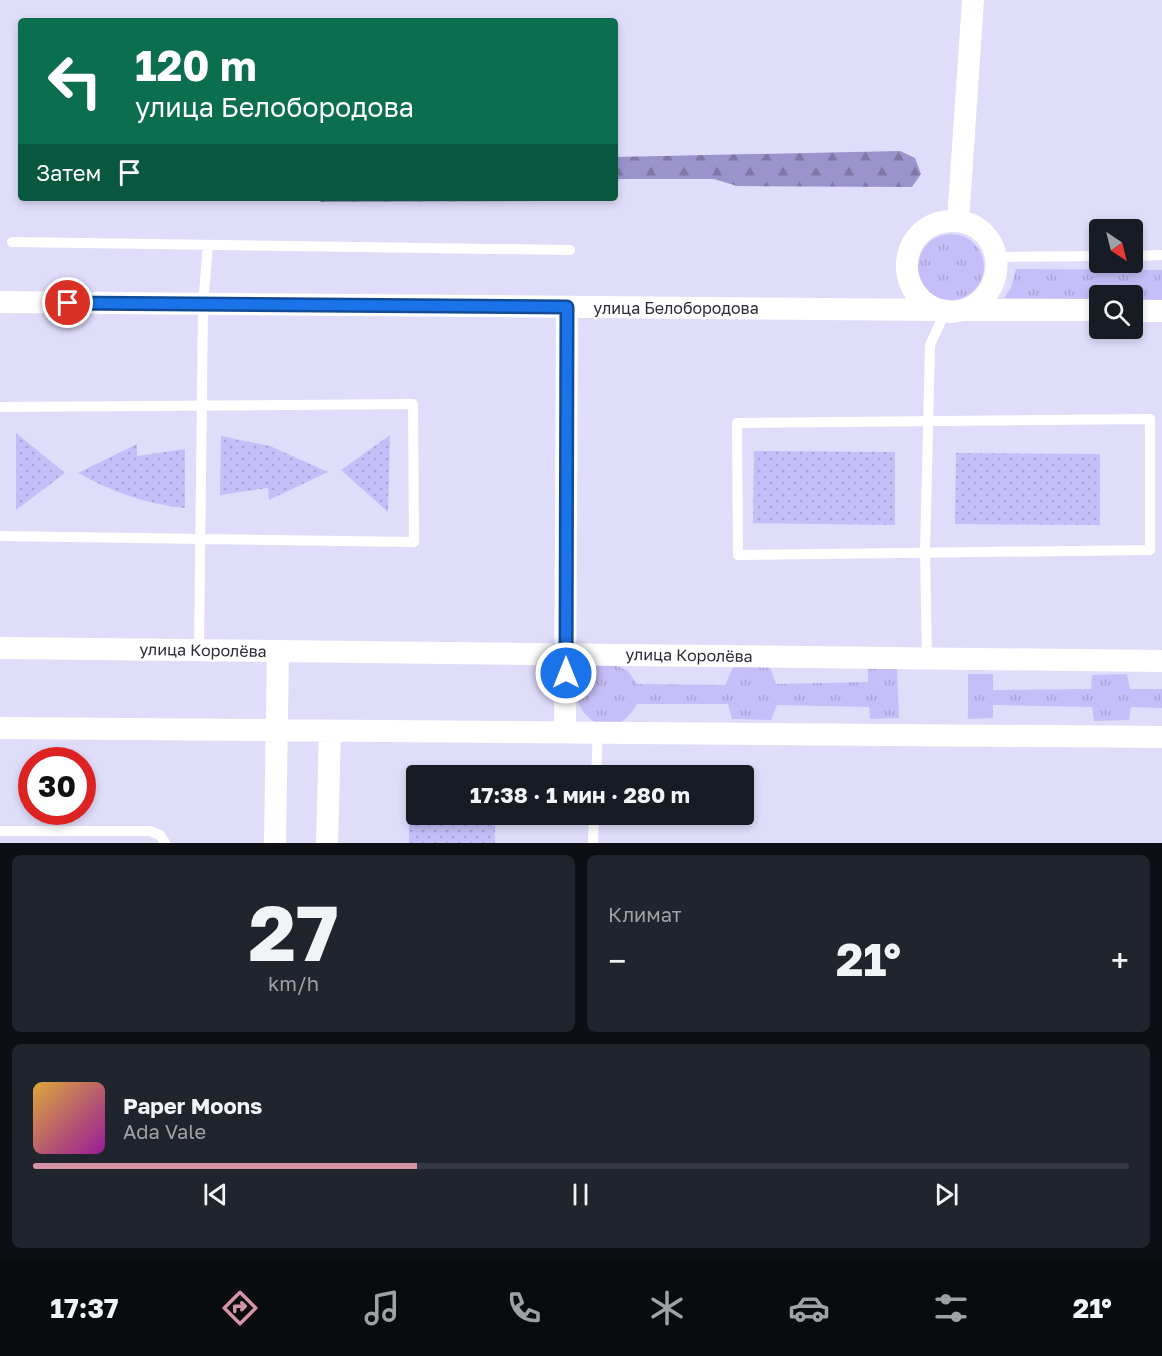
<!DOCTYPE html>
<html lang="ru">
<head>
<meta charset="utf-8">
<style>
  body { margin:0; font-family:"Golos Text",sans-serif; background:#20242c; color:#f1f3f6; height:100vh; display:flex; flex-direction:column; font-size:22px; white-space:nowrap }
  * { box-sizing:border-box; margin:0 }
  p { font-size:20px; color:#9ea1a6 }
  .icon { flex:none; width:33px; height:33px; fill:none; stroke:currentColor; stroke-width:2; stroke-linecap:round; stroke-linejoin:round }
  .map { position:relative; height:843px; overflow:hidden }
  .side { display:flex; flex-direction:column; gap:12px; padding:12px; background:#0d0f14; flex:1 }
  .side>* { flex:none }
  .guide { position:absolute; left:18px; top:18px; width:600px; height:183px; border-radius:6px; box-shadow:0 3px 9px #0003; background:#0b6e4f; color:#fff; overflow:hidden }
  .needle { width:39px; rotate:145deg }
  .buttons { position:absolute; left:1089px; top:219px; display:grid; gap:12px }
  .buttons a { display:grid; place-items:center; width:54px; height:54px; border-radius:6px; background:#171b24; box-shadow:0 3px 9px #0003; font-size:30px }
  .speed { position:absolute; left:18px; top:747px; display:flex; gap:12px; font-size:30px; font-weight:700; text-align:center }
  .speed>* { display:grid; place-content:center; width:78px; height:78px; border-radius:50%; background:#171b24; box-shadow:0 3px 9px #0003; line-height:1 }
  .speed .limit { border:9px solid #d22; background:#fff; color:#111 }
  .pin { position:absolute; display:grid; place-items:center; width:51px; height:51px; color:#fff; margin:-26px; border:3px solid #fff; border-radius:50%; box-shadow:0 2px 6px #0007 }
  .me { position:absolute; width:66px; margin:-33px; rotate:0deg; stroke-linejoin:round; filter:drop-shadow(0 0 4px #0008) }
  .turn { display:flex; align-items:center; gap:21px; height:126px; padding:0 18px; font-size:27px }
  .turn .icon { width:78px; height:78px; stroke-width:2.5 }
  .turn b { display:block; font-size:42px; line-height:51px }
  .then { display:flex; align-items:center; height:57px; padding:0 18px; background:#0003; gap:12px; font-size:22px }
  .big { font-size:45px; font-weight:700; line-height:1.1 }
  .side .tile { flex:1; display:flex; flex-direction:column; justify-content:center; gap:9px; min-width:0; padding:0 21px; border-radius:9px; background:#20242c }
  .side .dial { align-items:center; gap:0 }
  .dial b { font-size:78px; line-height:1 }
  .song { display:flex; align-items:center; gap:18px }
  .cover { width:72px; height:72px; border-radius:9px; background:linear-gradient(135deg,hsl(40 70% 55%),hsl(300 70% 35%)) }
  .played { height:6px; border-radius:3px; background:linear-gradient(90deg,#d594a5 35%,#363941 35%) }
  .keys { display:flex; justify-content:space-around; direction:ltr }
  .heat { display:flex; justify-content:space-between; align-items:center; font-size:33px; direction:ltr }
  .side .tiles { flex:1; display:grid; gap:12px; grid-template-columns:1fr 1fr }
  .tile:last-child { grid-column:span 2 }
  .trip { position:absolute; left:406px; top:765px; width:348px; height:60px; border-radius:6px; background:#171b24; box-shadow:0 3px 9px #0003; font-weight:700; line-height:60px; text-align:center }
  .dock { display:flex; height:96px; justify-content:space-around; align-items:center; background:#090b0e; color:#9ea1a6 }
  .dock .icon { width:42px; height:42px }
  .dock .selected { color:#d594a5 }
  .dock b { font-size:27px; color:#f1f3f6 }
  .map>svg:first-child { display:block }
  .grass { fill:url(#grass-tufts) }
  .forest { fill:url(#forest-firs) }
  .park { fill:url(#park-dots) }
  .lines { fill:none; stroke-linecap:round; stroke-linejoin:round }
  .service { stroke:#fff; stroke-width:10 }
  .minor { stroke:#fff; stroke-width:22 }
  .route-casing { stroke:#114b97; stroke-width:15 }
  .route { stroke:#1a73e8; stroke-width:10 }
  .labels { text-anchor:middle; dominant-baseline:central; stroke-width:5; stroke-linejoin:round; paint-order:stroke }
  .street-label { font-size:16px; fill:#2c2b36; stroke:#fff }
</style>
</head>
<body>
<div class="map">
<svg width="1162" height="843" viewBox="0 0 1162 843">
  <defs>
    <pattern id="grass-tufts" width="24" height="20" patternUnits="userSpaceOnUse" patternTransform="scale(1.5)"><rect width="24" height="20" fill="#c5bef8"/><path d="M3 7l-1-3M5 7V3M7 7l1-3M15 17l-1-3M17 17v-4M19 17l1-3" fill="none" stroke="#a9a3d5"/></pattern>
    <pattern id="forest-firs" width="22" height="20" patternUnits="userSpaceOnUse" patternTransform="scale(1.5)"><rect width="22" height="20" fill="#9b93cc"/><path d="M5 1l3.5 6h-7zM16 11l3.5 6h-7z" fill="#7f78a6"/></pattern>
    <pattern id="park-dots" width="8" height="8" patternUnits="userSpaceOnUse" patternTransform="scale(1.5)"><rect width="8" height="8" fill="#c5bef8"/><path d="M2 2h.1M6 6h.1" fill="none" stroke="#a9a3d5" stroke-width="1.8" stroke-linecap="round"/></pattern>
  </defs>
  <rect width="100%" height="100%" fill="#e0ddfb"/>
  <path class="grass" d="M918 267a33 33 0 1 1 66 0a33 33 0 1 1-66 0Z
    M1016,269L1162,270V300L1133,299L1132,296H1100L1099,299L1004,298L1011,288Z
    M613,664L628,671L637,684L725,685L733,667H770L776,684L868,682V669H897L899,718L870,719L869,707L777,705L771,720L732,719L728,704H637C604,764 546,683 594,666C600,664 608,664 613,664Z
    M968,674H993V690L1091,689L1092,675L1127,674L1130,689H1162V708L1131,707L1129,720L1094,721L1092,707L993,705V718L968,719Z"/>
  <path class="forest" d="M900,151L915,158L921,174L912,187L737,186L714,179H615V157Z
    M316,198H546L544,201L321,202Z"/>
  <path class="park" d="M16,433L65,473L16,510Z
    M390,435L388,512L341,470Z
    M221,436L270,446L328,472L269,500L268,488L220,495Z
    M137,444V456L185,449V508C146,504 112,492 78,473Z
    M754,451L895,452V525L753,523Z
    M956,453L1100,454V525L955,524Z
    M409,783H417V814L495,815V843H409Z"/>
  <g class="lines">
    <path class="service" d="M12,242L570,250
      M1132,256L1162,255
      M996,257L1100,256
      M0,407L413,404L414,542L0,536
      M1150,419V550L738,555L737,423Z
      M199,650L203,304L208,245
      M927,657L925,553L930,345L945,312
      M596,776L598,733
      M0,831H150L160,835L165,843
      M593,843L594,814"/>
    <path class="minor" d="M958,221L973,0
      M0,302L938,310L952,312L965,310H1100
      M938,310C890,291 900,222 952,221C1004,221 1013,291 965,310
      M1132,311H1162
      M0,648L1162,661
      M0,728L1162,737
      M565,732L567,307
      M275,843L278,651
      M327,843L330,731"/>
  </g>
  <g class="lines">
    <defs>
      <path id="route" d="M68,303L567,307L566,673"/>
    </defs>
    <use href="#route" class="route-casing"/>
    <use href="#route" class="route"/>
  </g>
  <g class="labels">
    <g class="street-label">
      <text x="676" y="308">улица Белобородова</text>
      <text transform="translate(203 650) rotate(1)">улица Королёва</text>
      <text transform="translate(689 655) rotate(1)">улица Королёва</text>
    </g>
  </g>
</svg>
<div class="buttons">
<a><svg class="needle" viewBox="-14 -14 28 28"><path d="M0-13l5 13h-10z" fill="#e53935"/><path d="M0 13l5-13h-10z" fill="#9ea1a6"/></svg></a>
<a><svg class="icon" aria-label="search" viewBox="0 0 24 24"><circle cx="10" cy="10" r="6"/><path d="M15 15l6 6"/></svg></a>
</div>
<div class="speed"><div class="limit">30</div></div>
<div class="pin" style="left:68px;top:303px;background:#d93025"><svg class="icon" aria-label="arrive" viewBox="0 0 24 24"><path d="M6 21V4h12l-3 4 3 4H6"/></svg></div>
<svg class="me" style="left:566px;top:673px" viewBox="-20 -20 40 40"><circle r="17" fill="#1a73e8" stroke="#fff" stroke-width="3"/><path d="M0-11L8 9 0 5-8 9z" fill="#fff"/></svg>
<div class="trip">17:38 · 1 мин · 280 m</div>
<div class="guide">
<div class="turn"><svg class="icon" aria-label="left" viewBox="0 0 24 24"><path d="M17 20v-9H6M10 6l-5 5 5 5"/></svg><div><b>120 m</b>улица Белобородова</div></div>
<div class="then">Затем<svg class="icon" aria-label="arrive" viewBox="0 0 24 24"><path d="M6 21V4h12l-3 4 3 4H6"/></svg></div>
</div>
</div>
<section class="side">
<div class="tiles">
<div class="tile dial"><b>27</b><p>km/h</p></div>
<div class="tile"><p>Климат</p>
<div class="heat"><a>−</a><b class="big">21°</b><a>+</a></div>
</div>
<div class="tile">
<div class="song"><i class="cover"></i><div><b>Paper Moons</b><p>Ada Vale</p></div></div>
<div class="played"></div>
<div class="keys"><svg class="icon" aria-label="previous" viewBox="0 0 24 24"><path d="M18 5L8 12l10 7zM5 5v14"/></svg><svg class="icon" aria-label="pause" viewBox="0 0 24 24"><path d="M8 5v14M16 5v14"/></svg><svg class="icon" aria-label="next" viewBox="0 0 24 24"><path d="M6 5l10 7-10 7zM19 5v14"/></svg></div>
</div>
</div>
</section>
<nav class="dock">
<b>17:37</b>
<svg class="icon selected" aria-label="directions" viewBox="0 0 24 24"><path d="M12 3l9 9-9 9-9-9zM9 14v-3h6M13 9l2 2-2 2"/></svg>
<svg class="icon" aria-label="music" viewBox="0 0 24 24"><path d="M9 18V5l10-2v13"/><circle cx="6" cy="18" r="3"/><circle cx="16" cy="16" r="3"/></svg>
<svg class="icon" aria-label="phone" viewBox="0 0 24 24"><path d="M5 4h4l2 5-3 2q2 4 5 5l2-3 5 2v4C11 20 4 13 5 4z"/></svg>
<svg class="icon" aria-label="climate" viewBox="0 0 24 24"><path d="M12 3v18M4 7l16 10M4 17L20 7"/></svg>
<svg class="icon" aria-label="car" viewBox="0 0 24 24"><path d="M5 17H2v-5l4-1 3-4h7l3 4 3 1v5h-3M9 17h6M6 11h13"/><circle cx="7" cy="17" r="2"/><circle cx="17" cy="17" r="2"/></svg>
<svg class="icon" aria-label="filters" viewBox="0 0 24 24"><path d="M4 7h16M4 17h16"/><circle cx="9" cy="7" r="2"/><circle cx="15" cy="17" r="2"/></svg>
<b>21°</b>
</nav>
</body>
</html>
